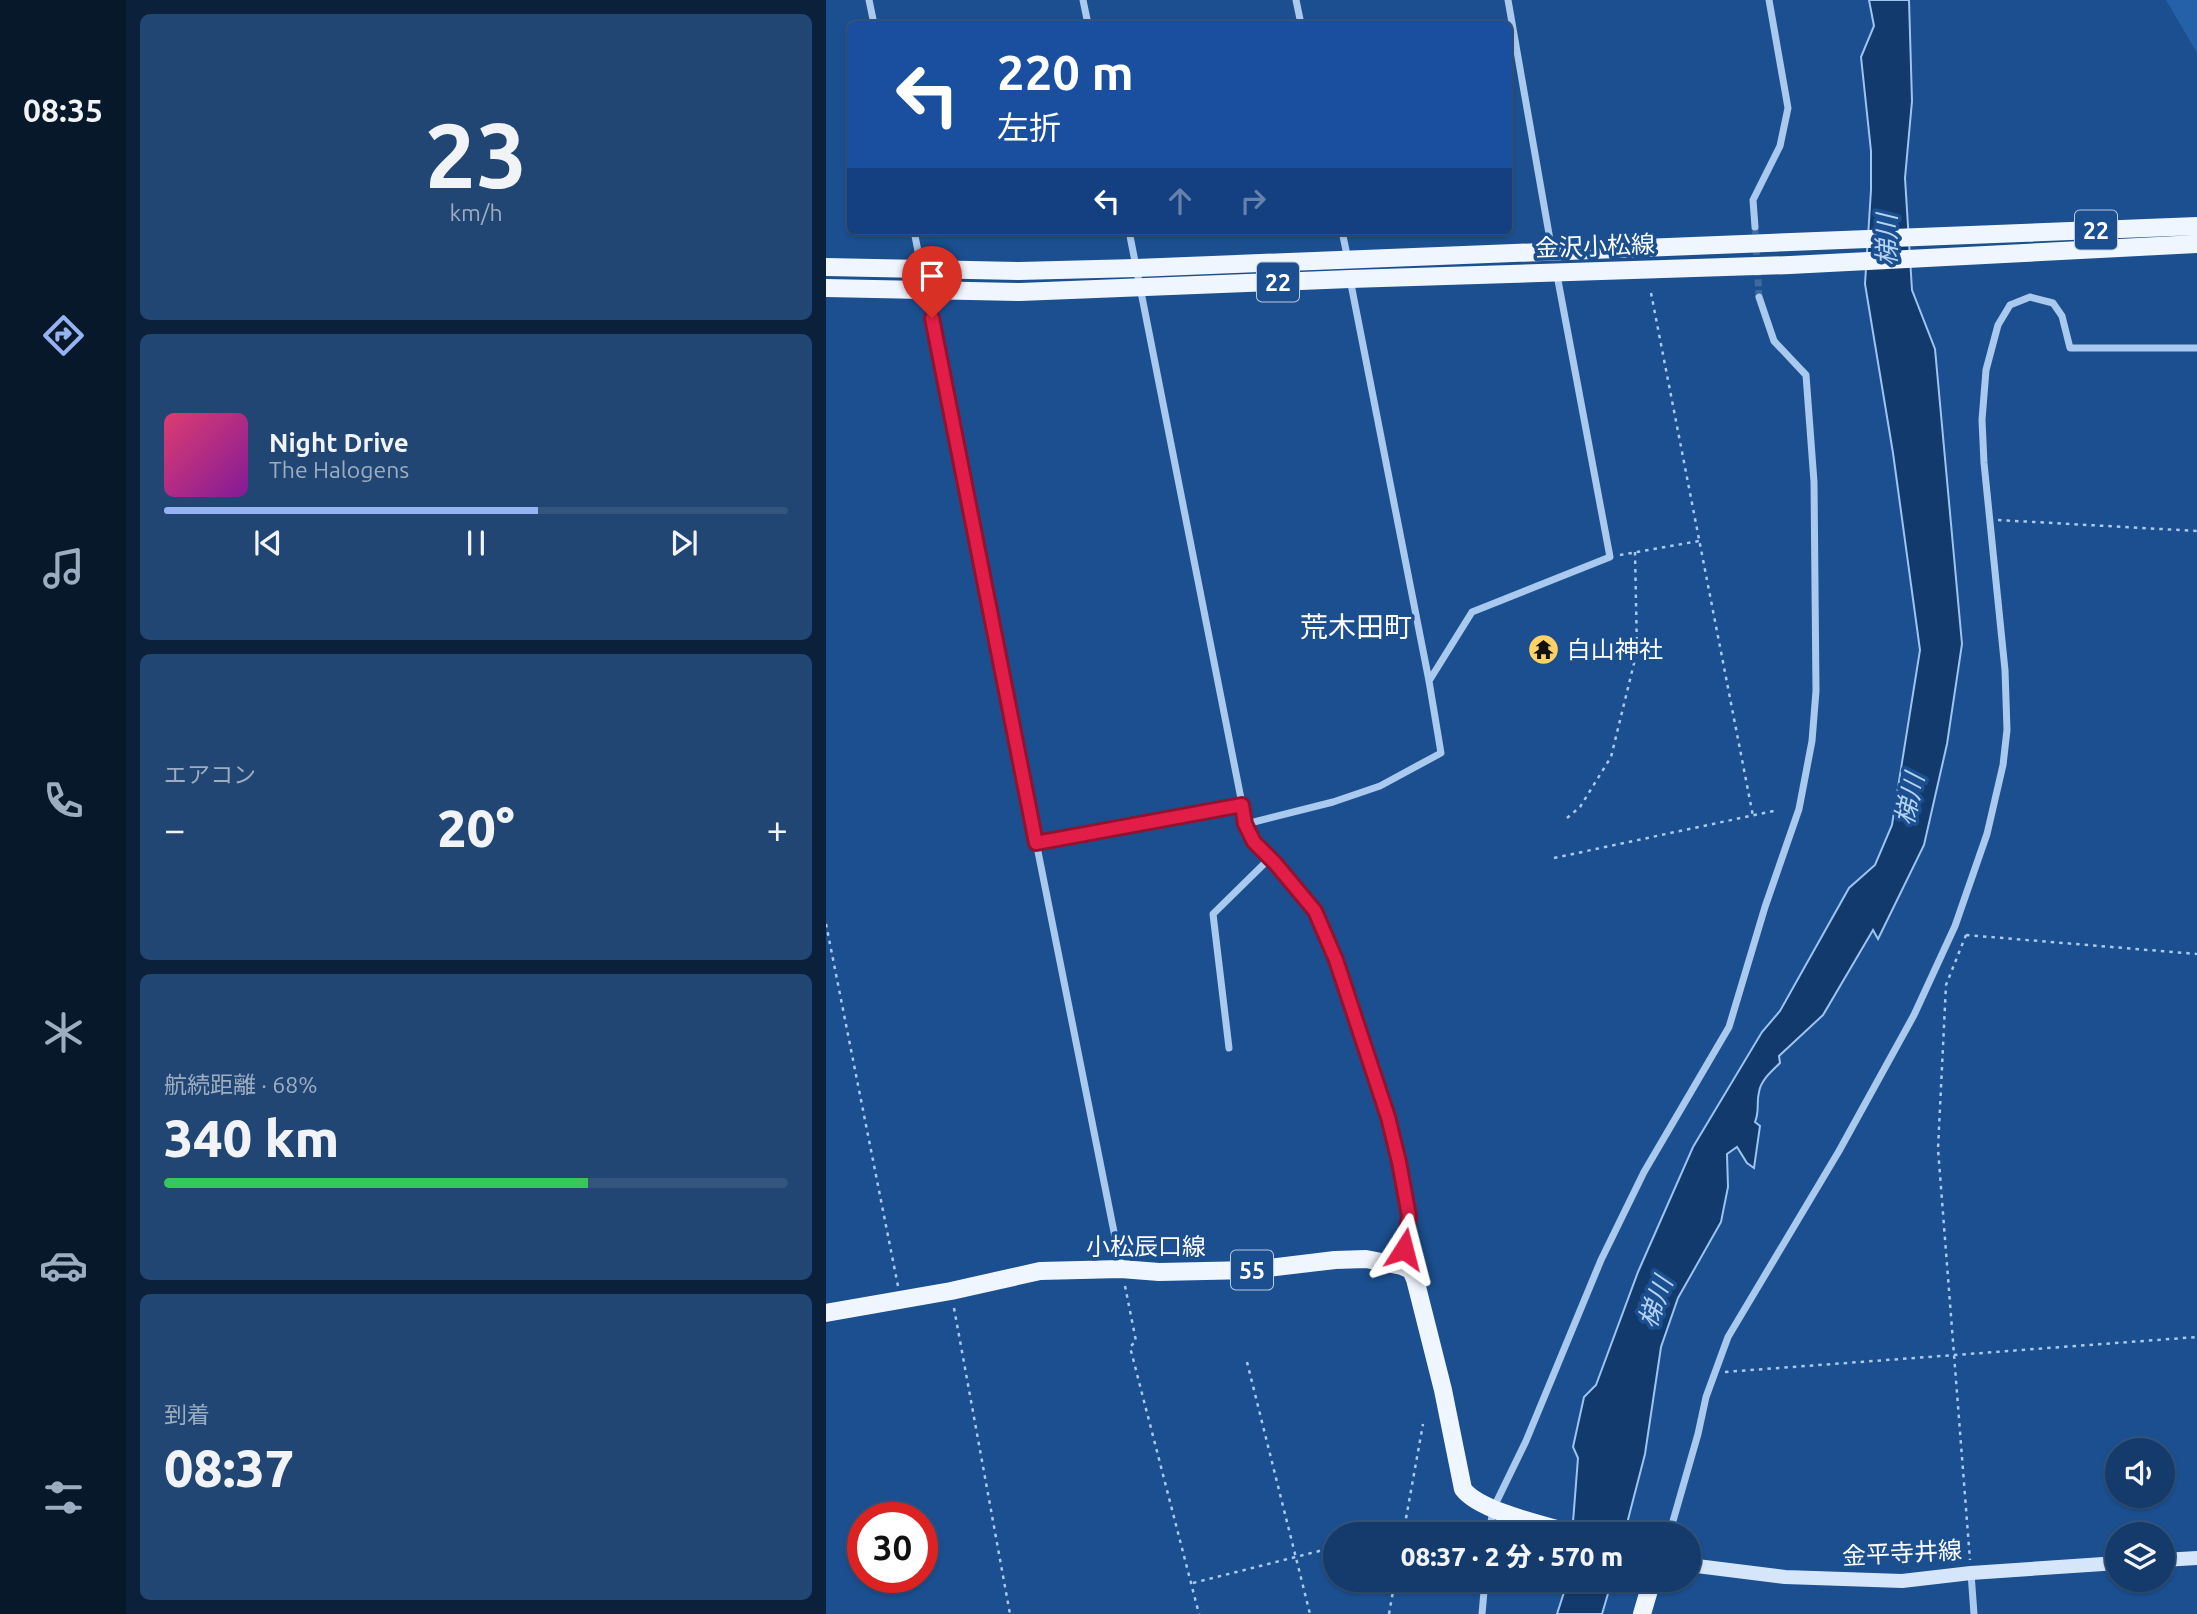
<!DOCTYPE html>
<html lang="ja">
<head>
<meta charset="utf-8">
<style>
  body { margin:0; font-family:Ubuntu,"Noto Sans JP",sans-serif; background:#214673; color:#f1f3f6; height:100vh; display:flex; flex-direction:column; font-size:26px; white-space:nowrap }
  * { box-sizing:border-box; margin:0 }
  p { font-size:23px; color:#9dadc1 }
  .icon { flex:none; width:38px; height:38px; fill:none; stroke:currentColor; stroke-width:2; stroke-linecap:round; stroke-linejoin:round }
  .map { position:relative; flex:1; overflow:hidden }
  .details { display:flex; flex-direction:column; gap:14px; padding:14px; background:#0b203b; width:700px }
  .details>* { flex:none }
  .banner { position:absolute; left:21px; top:21px; width:665px; height:214px; border-radius:10px; box-shadow:0 2px 5px #0004,0 0 0 2px #33557e; background:#1a4fa0; color:#fff; overflow:hidden }
  .fabs { position:absolute; left:1279px; top:1438px; display:grid; gap:14px }
  .fabs a { display:grid; place-items:center; width:70px; height:70px; border-radius:50%; background:#143b6b; box-shadow:0 2px 5px #0004,0 0 0 2px #33557e; font-size:35px }
  .speed { position:absolute; left:21px; top:1502px; display:flex; gap:14px; font-size:35px; font-weight:700; text-align:center }
  .speed>* { display:grid; place-content:center; width:91px; height:91px; border-radius:50%; background:#143b6b; box-shadow:0 2px 5px #0004,0 0 0 2px #33557e; line-height:1 }
  .speed .limit { border:10px solid #d22; background:#fff; color:#111 }
  .pin { position:absolute; display:grid; place-items:center; width:60px; height:60px; color:#fff; margin:-72px -30px; border-radius:50% 50% 50% 0; rotate:-45deg; box-shadow:0 0 7px #0007 }
  .pin .icon { rotate:45deg }
  .me { position:absolute; width:77px; margin:-38px; rotate:9deg; stroke-linejoin:round; filter:drop-shadow(0 0 5px #0008) }
  .turn { display:flex; align-items:center; gap:24px; height:147px; padding:0 35px; font-size:32px }
  .turn .icon { width:91px; height:91px; stroke-width:2.5 }
  .turn b { display:block; font-size:49px; line-height:60px }
  .lanes { display:flex; align-items:center; height:66px; padding:0 35px; background:#0003; justify-content:center; gap:35px; direction:ltr }
  .lanes .off { opacity:.35 }
  .big { font-size:52px; font-weight:800; line-height:1.1 }
  .details .widget { flex:1; display:flex; flex-direction:column; justify-content:center; gap:10px; min-width:0; padding:0 24px; border-radius:10px; background:#214673 }
  .details .dial { align-items:center; gap:0 }
  .dial b { font-size:91px; line-height:1 }
  .song { display:flex; align-items:center; gap:21px }
  .cover { width:84px; height:84px; border-radius:10px; background:linear-gradient(135deg,hsl(340 70% 55%),hsl(290 70% 35%)) }
  .played { height:7px; border-radius:4px; background:linear-gradient(90deg,#95b2f1 60%,#33557e 60%) }
  .keys { display:flex; justify-content:space-around; direction:ltr }
  .heat { display:flex; justify-content:space-between; align-items:center; font-size:38px; direction:ltr }
  .charge { height:10px; border-radius:5px; background:linear-gradient(90deg,#34c759 68%,#33557e 0) }
  .trip { position:absolute; left:497px; top:1522px; width:378px; height:70px; border-radius:35px; background:#143b6b; box-shadow:0 2px 5px #0004,0 0 0 2px #33557e; font-weight:800; line-height:70px; text-align:center }
  main { display:flex; flex:1; min-height:0 }
  .tabs { display:flex; flex-direction:column; width:126px; justify-content:space-around; align-items:center; background:#08182b; color:#9dadc1 }
  .tabs .icon { width:49px; height:49px }
  .tabs .selected { color:#95b2f1 }
  .tabs b { font-size:32px; color:#f1f3f6 }
  .map>svg:first-child { display:block }
  .green { fill:#2461a8 }
  .water { fill:#123a6d; stroke:#9cc4f0; stroke-width:2 }
  .lines { fill:none; stroke-linecap:round; stroke-linejoin:round }
  .street-tunnel { stroke:#3d69a0; stroke-width:7; stroke-dasharray:7 3.5; stroke-linecap:butt }
  .path { stroke:#a9c9ee; stroke-width:2.5; stroke-dasharray:3.5 5; stroke-linecap:butt }
  .street { stroke:#a9c9ee; stroke-width:7 }
  .secondary { stroke:#d6e6fa; stroke-width:14 }
  .primary { stroke:#f0f6ff; stroke-width:18 }
  .route-casing { stroke:#92132f; stroke-width:18 }
  .route { stroke:#e11d48; stroke-width:12 }
  .labels { text-anchor:middle; dominant-baseline:central; stroke-width:7; stroke-linejoin:round; paint-order:stroke }
  .shield { fill:#1b4f8f; stroke:#bbcadd; stroke-width:2 }
  .shield-label { font-size:23px; font-weight:bold; fill:#fff }
  .street-label { font-size:24px; fill:#fff; stroke:#1b4f8f }
  .poi-label { font-size:24px; fill:#fff; stroke:#1b4f8f; text-anchor:start }
  .water-label { font-size:26px; font-style:italic; fill:#b5d3f5; stroke:#1b4f8f }
  .quarter-label { font-size:28px; fill:#fff; stroke:#1b4f8f }
</style>
</head>
<body>
<main>
<nav class="tabs">
<b>08:35</b>
<svg class="icon selected" aria-label="directions" viewBox="0 0 24 24"><path d="M12 3l9 9-9 9-9-9zM9 14v-3h6M13 9l2 2-2 2"/></svg>
<svg class="icon" aria-label="music" viewBox="0 0 24 24"><path d="M9 18V5l10-2v13"/><circle cx="6" cy="18" r="3"/><circle cx="16" cy="16" r="3"/></svg>
<svg class="icon" aria-label="phone" viewBox="0 0 24 24"><path d="M5 4h4l2 5-3 2q2 4 5 5l2-3 5 2v4C11 20 4 13 5 4z"/></svg>
<svg class="icon" aria-label="climate" viewBox="0 0 24 24"><path d="M12 3v18M4 7l16 10M4 17L20 7"/></svg>
<svg class="icon" aria-label="car" viewBox="0 0 24 24"><path d="M5 17H2v-5l4-1 3-4h7l3 4 3 1v5h-3M9 17h6M6 11h13"/><circle cx="7" cy="17" r="2"/><circle cx="17" cy="17" r="2"/></svg>
<svg class="icon" aria-label="filters" viewBox="0 0 24 24"><path d="M4 7h16M4 17h16"/><circle cx="9" cy="7" r="2"/><circle cx="15" cy="17" r="2"/></svg>
</nav>
<section class="details">
<div class="widget dial"><b>23</b><p>km/h</p></div>
<div class="widget">
<div class="song"><i class="cover"></i><div><b>Night Drive</b><p>The Halogens</p></div></div>
<div class="played"></div>
<div class="keys"><svg class="icon" aria-label="previous" viewBox="0 0 24 24"><path d="M18 5L8 12l10 7zM5 5v14"/></svg><svg class="icon" aria-label="pause" viewBox="0 0 24 24"><path d="M8 5v14M16 5v14"/></svg><svg class="icon" aria-label="next" viewBox="0 0 24 24"><path d="M6 5l10 7-10 7zM19 5v14"/></svg></div>
</div>
<div class="widget"><p>エアコン</p>
<div class="heat"><a>−</a><b class="big">20°</b><a>+</a></div>
</div>
<div class="widget"><p>航続距離 · 68%</p><b class="big">340 km</b><div class="charge"></div></div>
<div class="widget"><p>到着</p><b class="big">08:37</b></div>
</section>
<div class="map">
<svg width="1371" height="1614" viewBox="0 0 1371 1614">
  <rect width="100%" height="100%" fill="#1b4f8f"/>
  <path class="green" d="M1340,0H1371V53Z"/>
  <path class="water" d="M1043,0H1083L1086,101L1079,178L1086,290L1109,349L1136,644L1121,744L1098,845L1052,939L1047,930L997,1015L953,1056L954,1063C945,1072 935,1080 933,1092C930,1104 934,1109 929,1122L934,1126L928,1168L921,1163L911,1147L901,1154L902,1187L895,1222L852,1298L835,1347L819,1454L798,1535H746L752,1458L747,1447L758,1397L770,1385L812,1272L867,1147L936,1032L954,1011L1023,888L1049,865L1066,825L1094,650L1067,453L1039,284L1045,190V151L1035,57L1048,26Z
    M742,1580H786L776,1614H731Z"/>
  <g class="lines">
    <path class="street-tunnel" d="M929,227L933,297"/>
    <path class="path" d="M825,293L927,816
      M1172,520L1371,531
      M794,555L873,541
      M741,818L754,807L785,757L811,651L809,552
      M728,858L952,810
      M0,924L72,1286
      M1140,935L1120,985L1112,1149L1144,1560
      M1140,935L1371,954
      M299,1286L310,1341L304,1347L373,1614
      M128,1308L184,1614
      M421,1362L484,1614
      M899,1372L1371,1337
      M559,1535L578,1530
      M577,1535L597,1424
      M367,1583L509,1547
      M563,1614L569,1580"/>
    <path class="street" d="M43,0L48,24
      M257,0L262,24
      M470,0L475,24
      M682,0L726,251
      M929,227L927,200L954,146L962,108L943,0
      M88,231L295,1267
      M303,231L420,824L428,842L449,863L489,911L510,960L562,1117L573,1162L583,1216L576,1265
      M516,231L522,260
      M603,681L646,612L784,557L731,275
      M420,824L507,802L554,786L615,753L603,681L524,279
      M210,843L416,805
      M403,1048L387,914L444,858
      M663,1535L667,1509L700,1441L775,1260L818,1172L903,1027L939,907L973,809L986,741L990,691L988,482L980,375L948,341L933,297
      M843,1535L872,1434L880,1397L902,1337L1013,1151L1088,1015L1129,926L1161,834L1177,765L1181,730L1179,670L1158,463L1156,420L1160,370L1172,325L1184,305L1204,297L1227,303L1236,316L1244,348H1371
      M1145,1573L1148,1614
      M656,1614L659,1580"/>
    <path class="secondary" d="M1337,1560L1371,1558
      M863,1565L959,1577L1076,1581L1145,1573L1292,1563"/>
    <path class="primary" d="M0,267L193,271L310,268L1371,226
      M0,288L194,292L524,279L964,265L1371,244
      M0,1313L125,1291L214,1271L295,1269L333,1272L425,1270L509,1260L540,1259L576,1266L585,1270L589,1279L617,1390L637,1489C654,1512 723,1526 752,1535
      M816,1614L826,1580"/>
  </g>
  <g class="lines">
    <defs>
      <path id="route" d="M106,318L210,843L416,805L419,824L428,842L449,863L489,911L510,960L562,1117L573,1162L583,1216L578,1249"/>
    </defs>
    <use href="#route" class="route-casing"/>
    <use href="#route" class="route"/>
  </g>
  <defs>
    <symbol id="temple-disc" viewBox="-11 -11 22 22"><circle r="9.5" fill="#ffd166" stroke="#1b4f8f"/><path d="M0-6L5-2H3V0L6.5 2.5H4V6H1.5V3h-3V6H-4V2.5H-6.5L-3 0V-2H-5Z" fill="#111"/></symbol>
  </defs>
  <g fill-rule="evenodd">
    <use href="#temple-disc" x="700" y="632" width="35" height="35"/>
  </g>
  <g class="labels">
    <g class="shield">
      <rect x="1249" y="210.5" width="42" height="39" rx="5"/>
      <rect x="431" y="262.5" width="42" height="39" rx="5"/>
      <rect x="405" y="1250.5" width="42" height="39" rx="5"/>
    </g>
    <g class="shield-label">
      <text x="1270" y="230">22</text>
      <text x="452" y="282">22</text>
      <text x="426" y="1270">55</text>
    </g>
    <g class="street-label">
      <text transform="translate(769 246) rotate(-2)">金沢小松線</text>
      <text x="320" y="1246">小松辰口線</text>
      <text transform="translate(1076 1553) rotate(-3)">金平寺井線</text>
    </g>
    <g class="poi-label">
      <text x="741" y="649">白山神社</text>
    </g>
    <g class="water-label">
      <text transform="translate(1060 240) rotate(-90)">梯川</text>
      <text transform="translate(1083 799) rotate(-77)">梯川</text>
      <text transform="translate(829 1302) rotate(-70)">梯川</text>
    </g>
    <g class="quarter-label">
      <text x="530" y="626">荒木田町</text>
    </g>
  </g>
</svg>
<div class="fabs">
<a><svg class="icon" aria-label="sound" viewBox="0 0 24 24"><path d="M4 9h4l5-4v14l-5-4H4zM17 9q2 3 0 6"/></svg></a>
<a><svg class="icon" aria-label="layers" viewBox="0 0 24 24"><path d="M12 4l9 5-9 5-9-5zM3 14l9 5 9-5"/></svg></a>
</div>
<div class="speed"><div class="limit">30</div></div>
<div class="pin" style="left:106px;top:318px;background:#d93025"><svg class="icon" aria-label="arrive" viewBox="0 0 24 24"><path d="M6 21V4h12l-3 4 3 4H6"/></svg></div>
<svg class="me" style="left:578px;top:1249px" viewBox="-20 -20 40 40"><path d="M0-17L14 15 0 8-14 15z" fill="#e11d48" stroke="#fff" stroke-width="4"/></svg>
<div class="trip">08:37 · 2 分 · 570 m</div>
<div class="banner">
<div class="turn"><svg class="icon" aria-label="left" viewBox="0 0 24 24"><path d="M17 20v-9H6M10 6l-5 5 5 5"/></svg><div><b>220 m</b>左折</div></div>
<div class="lanes"><svg class="icon" aria-label="left" viewBox="0 0 24 24"><path d="M17 20v-9H6M10 6l-5 5 5 5"/></svg><svg class="icon off" aria-label="ahead" viewBox="0 0 24 24"><path d="M12 20V5M6 11l6-6 6 6"/></svg><svg class="icon off" aria-label="right" viewBox="0 0 24 24"><path d="M7 20v-9h11M14 6l5 5-5 5"/></svg></div>
</div>
</div>
</main>
</body>
</html>
